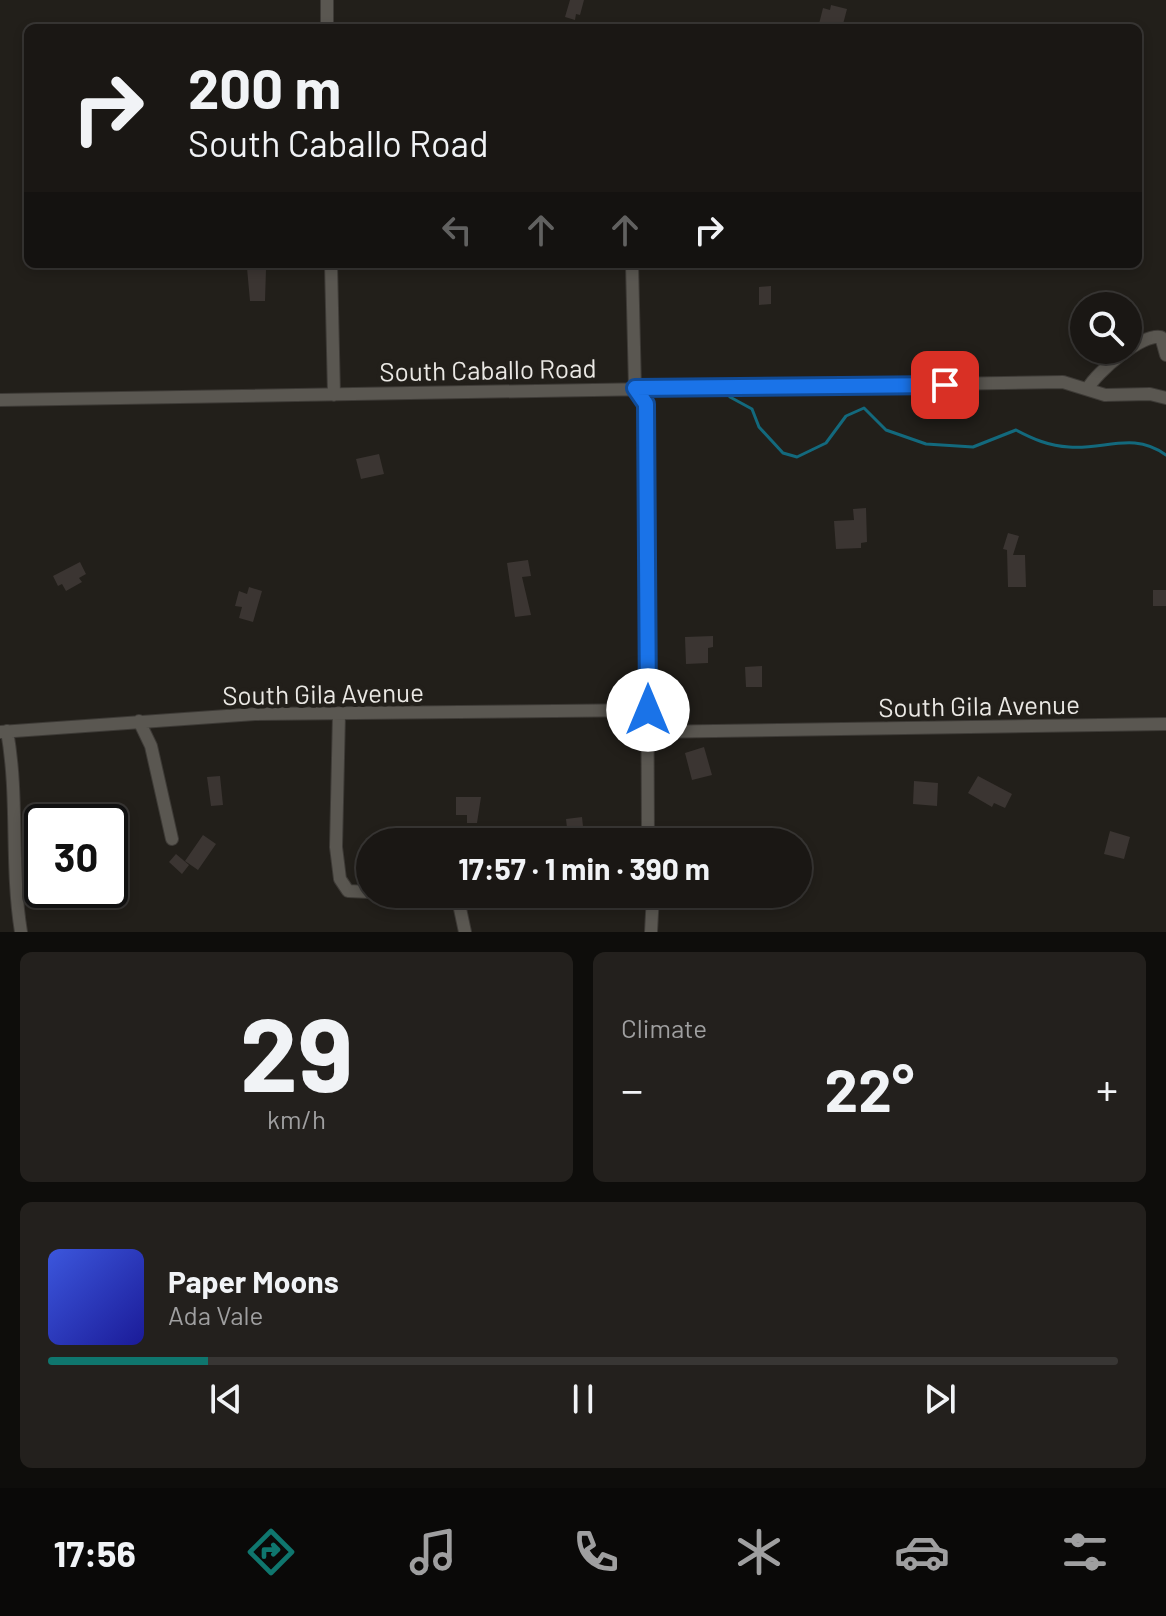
<!DOCTYPE html>
<html lang="en">
<head>
<meta charset="utf-8">
<style>
  body { margin:0; font-family:Barlow,sans-serif; background:#23201d; color:#f1f3f6; height:100vh; display:flex; flex-direction:column; font-size:30px; white-space:nowrap }
  * { box-sizing:border-box; margin:0 }
  p { font-size:26px; color:#9f9fa0 }
  .icon { flex:none; width:44px; height:44px; fill:none; stroke:currentColor; stroke-width:2; stroke-linecap:round; stroke-linejoin:round }
  .map { position:relative; height:932px; overflow:hidden }
  .side { display:flex; flex-direction:column; gap:20px; padding:20px; background:#0e0d0b; flex:1 }
  .side>* { flex:none }
  .banner { position:absolute; left:24px; top:24px; width:1118px; height:244px; border-radius:12px; box-shadow:0 4px 12px #0003,0 0 0 2px #383634; background:#1a1714; color:#f1f3f6; overflow:hidden }
  .fabs { position:absolute; left:1070px; top:292px; display:grid; gap:16px }
  .fabs a { display:grid; place-items:center; width:72px; height:72px; border-radius:50%; background:#1a1714; box-shadow:0 4px 12px #0003,0 0 0 2px #383634; font-size:40px }
  .speed { position:absolute; left:24px; top:804px; display:flex; gap:16px; font-size:40px; font-weight:700; text-align:center }
  .speed>* { display:grid; place-content:center; width:104px; height:104px; border-radius:50%; background:#1a1714; box-shadow:0 4px 12px #0003,0 0 0 2px #383634; line-height:1 }
  .speed .limit { border:4px solid #111; border-radius:12px; background:#fff; color:#111 }
  .pin { position:absolute; display:grid; place-items:center; width:68px; height:68px; color:#fff; margin:-34px; border-radius:16px; box-shadow:0 4px 12px #0006 }
  .me { position:absolute; width:88px; margin:-44px; rotate:0deg; stroke-linejoin:round; filter:drop-shadow(0 0 6px #0008) }
  .turn { display:flex; align-items:center; gap:28px; height:168px; padding:0 32px; font-size:36px }
  .turn .icon { width:104px; height:104px; stroke-width:2.5 }
  .turn b { display:block; font-size:56px; line-height:68px }
  .lanes { display:flex; align-items:center; height:76px; padding:0 32px; background:#0003; justify-content:center; gap:40px; direction:ltr }
  .lanes .off { opacity:.35 }
  .big { font-size:60px; font-weight:700; line-height:1.1 }
  .side .tile { flex:1; display:flex; flex-direction:column; justify-content:center; gap:12px; min-width:0; padding:0 28px; border-radius:12px; background:#23201d }
  .side .dial { align-items:center; gap:0 }
  .dial b { font-size:104px; line-height:1 }
  .song { display:flex; align-items:center; gap:24px }
  .cover { width:96px; height:96px; border-radius:12px; background:linear-gradient(135deg,hsl(230 70% 55%),hsl(240 70% 35%)) }
  .played { height:8px; border-radius:4px; background:linear-gradient(90deg,#0f766e 15%,#383634 15%) }
  .keys { display:flex; justify-content:space-around; direction:ltr }
  .heat { display:flex; justify-content:space-between; align-items:center; font-size:44px; direction:ltr }
  .side .tiles { flex:1; display:grid; gap:20px; grid-template-columns:1fr 1fr }
  .tile:last-child { grid-column:span 2 }
  .trip { position:absolute; left:356px; top:828px; width:456px; height:80px; border-radius:40px; background:#1a1714; box-shadow:0 4px 12px #0003,0 0 0 2px #383634; font-weight:700; line-height:80px; text-align:center }
  .dock { display:flex; height:128px; justify-content:space-around; align-items:center; background:#0a0908; color:#9f9fa0 }
  .dock .icon { width:56px; height:56px }
  .dock .current { color:#0f766e }
  .dock b { font-size:36px; color:#f1f3f6 }
  .map>svg:first-child { display:block }
  .lines { fill:none; stroke-linecap:round; stroke-linejoin:round }
  .stream { stroke:#13697d; stroke-width:3 }
  .building { fill:#3b3532 }
  .minor-casing { stroke:#3d3a36; stroke-width:14 }
  .minor { stroke:#5a5751; stroke-width:12 }
  .route-casing { stroke:#114b97; stroke-width:20 }
  .route { stroke:#1a73e8; stroke-width:14 }
  .labels { text-anchor:middle; dominant-baseline:central; stroke-width:8; stroke-linejoin:round; paint-order:stroke }
  .street-label { font-size:26px; fill:#eae8e4; stroke:#221f1a }
</style>
</head>
<body>
<div class="map">
<svg width="1166" height="932" viewBox="0 0 1166 932">
  <rect width="100%" height="100%" fill="#221f1a"/>
  <g class="lines">
    <path class="stream" d="M730,397L752,409L759,427L783,453L797,457L826,443L846,416L864,408L886,430L926,444L973,447L1016,430C1033,439 1049,446 1069,447C1105,450 1133,431 1166,455"/>
  </g>
  <path class="building" d="M570,0H584L580,15L576,14L575,20L565,17Z
    M831,5L847,9L842,28H818L823,8L830,10Z
    M247,268L266,269L265,301H250Z
    M771,286V304L759,305V287Z
    M379,454L384,474L361,479L356,459Z
    M866,508L867,542L861,543V548L836,549L834,521L854,520L853,509Z
    M1008,533L1019,536L1013,555H1025L1026,587H1008L1007,550L1003,549Z
    M528,560L531,576L522,577L531,615L515,617L507,563Z
    M80,562L86,574L79,578L82,582L66,591L62,584L58,586L53,576Z
    M249,587L262,591L253,622L239,618L242,607L235,606L239,591L247,594Z
    M1153,590H1166V606H1153Z
    M713,636V647L708,648V663L686,664L685,637Z
    M762,666V687H746L745,667Z
    M704,747L712,775L692,780L685,753Z
    M220,776L223,805L211,806L207,777Z
    M978,776L1012,794L1005,808L994,803L992,807L968,793Z
    M914,781L938,783L937,806L913,804Z
    M456,797H481L477,823H467V815H456Z
    M582,817L584,836L568,837L566,819Z
    M1110,831L1130,837L1124,859L1104,854Z
    M203,835L216,844L198,870L185,861Z
    M176,854L189,865L182,874L169,862Z"/>
  <g class="lines">
    <defs>
      <path id="minor" d="M327,0V28
        M331,264L334,395
        M632,264L635,388L646,404L648,842
        M1088,388C1097,372 1142,333 1161,337L1166,355
        M0,400L1063,382L1105,395L1150,394L1166,398
        M339,714L336,847L340,879L348,891L370,892
        M139,721L151,746L172,839
        M7,731C19,797 10,864 21,932
        M0,732L255,714L648,710
        M648,732L1166,724
        M451,894L459,904L465,932
        M651,932L653,894"/>
    </defs>
    <use href="#minor" class="minor-casing"/>
    <use href="#minor" class="minor"/>
  </g>
  <g class="lines">
    <defs>
      <path id="route" d="M648,710L646,404L635,388L945,385"/>
    </defs>
    <use href="#route" class="route-casing"/>
    <use href="#route" class="route"/>
  </g>
  <g class="labels">
    <g class="street-label">
      <text transform="translate(488 369) rotate(-1)">South Caballo Road</text>
      <text transform="translate(323 693) rotate(-1)">South Gila Avenue</text>
      <text transform="translate(979 705) rotate(-1)">South Gila Avenue</text>
    </g>
  </g>
</svg>
<div class="fabs">
<a><svg class="icon" aria-label="search" viewBox="0 0 24 24"><circle cx="10" cy="10" r="6"/><path d="M15 15l6 6"/></svg></a>
</div>
<div class="speed"><div class="limit">30</div></div>
<div class="pin" style="left:945px;top:385px;background:#d93025"><svg class="icon" aria-label="arrive" viewBox="0 0 24 24"><path d="M6 21V4h12l-3 4 3 4H6"/></svg></div>
<svg class="me" style="left:648px;top:710px" viewBox="-20 -20 40 40"><circle r="19" fill="#fff"/><path d="M0-13L10 11 0 6-10 11z" fill="#1a73e8"/></svg>
<div class="trip">17:57 · 1 min · 390 m</div>
<div class="banner">
<div class="turn"><svg class="icon" aria-label="right" viewBox="0 0 24 24"><path d="M7 20v-9h11M14 6l5 5-5 5"/></svg><div><b>200 m</b>South Caballo Road</div></div>
<div class="lanes"><svg class="icon off" aria-label="left" viewBox="0 0 24 24"><path d="M17 20v-9H6M10 6l-5 5 5 5"/></svg><svg class="icon off" aria-label="ahead" viewBox="0 0 24 24"><path d="M12 20V5M6 11l6-6 6 6"/></svg><svg class="icon off" aria-label="ahead" viewBox="0 0 24 24"><path d="M12 20V5M6 11l6-6 6 6"/></svg><svg class="icon" aria-label="right" viewBox="0 0 24 24"><path d="M7 20v-9h11M14 6l5 5-5 5"/></svg></div>
</div>
</div>
<section class="side">
<div class="tiles">
<div class="tile dial"><b>29</b><p>km/h</p></div>
<div class="tile"><p>Climate</p>
<div class="heat"><a>−</a><b class="big">22°</b><a>+</a></div>
</div>
<div class="tile">
<div class="song"><i class="cover"></i><div><b>Paper Moons</b><p>Ada Vale</p></div></div>
<div class="played"></div>
<div class="keys"><svg class="icon" aria-label="previous" viewBox="0 0 24 24"><path d="M18 5L8 12l10 7zM5 5v14"/></svg><svg class="icon" aria-label="pause" viewBox="0 0 24 24"><path d="M8 5v14M16 5v14"/></svg><svg class="icon" aria-label="next" viewBox="0 0 24 24"><path d="M6 5l10 7-10 7zM19 5v14"/></svg></div>
</div>
</div>
</section>
<nav class="dock">
<b>17:56</b>
<svg class="icon current" aria-label="directions" viewBox="0 0 24 24"><path d="M12 3l9 9-9 9-9-9zM9 14v-3h6M13 9l2 2-2 2"/></svg>
<svg class="icon" aria-label="music" viewBox="0 0 24 24"><path d="M9 18V5l10-2v13"/><circle cx="6" cy="18" r="3"/><circle cx="16" cy="16" r="3"/></svg>
<svg class="icon" aria-label="phone" viewBox="0 0 24 24"><path d="M5 4h4l2 5-3 2q2 4 5 5l2-3 5 2v4C11 20 4 13 5 4z"/></svg>
<svg class="icon" aria-label="climate" viewBox="0 0 24 24"><path d="M12 3v18M4 7l16 10M4 17L20 7"/></svg>
<svg class="icon" aria-label="car" viewBox="0 0 24 24"><path d="M5 17H2v-5l4-1 3-4h7l3 4 3 1v5h-3M9 17h6M6 11h13"/><circle cx="7" cy="17" r="2"/><circle cx="17" cy="17" r="2"/></svg>
<svg class="icon" aria-label="filters" viewBox="0 0 24 24"><path d="M4 7h16M4 17h16"/><circle cx="9" cy="7" r="2"/><circle cx="15" cy="17" r="2"/></svg>
</nav>
</body>
</html>
